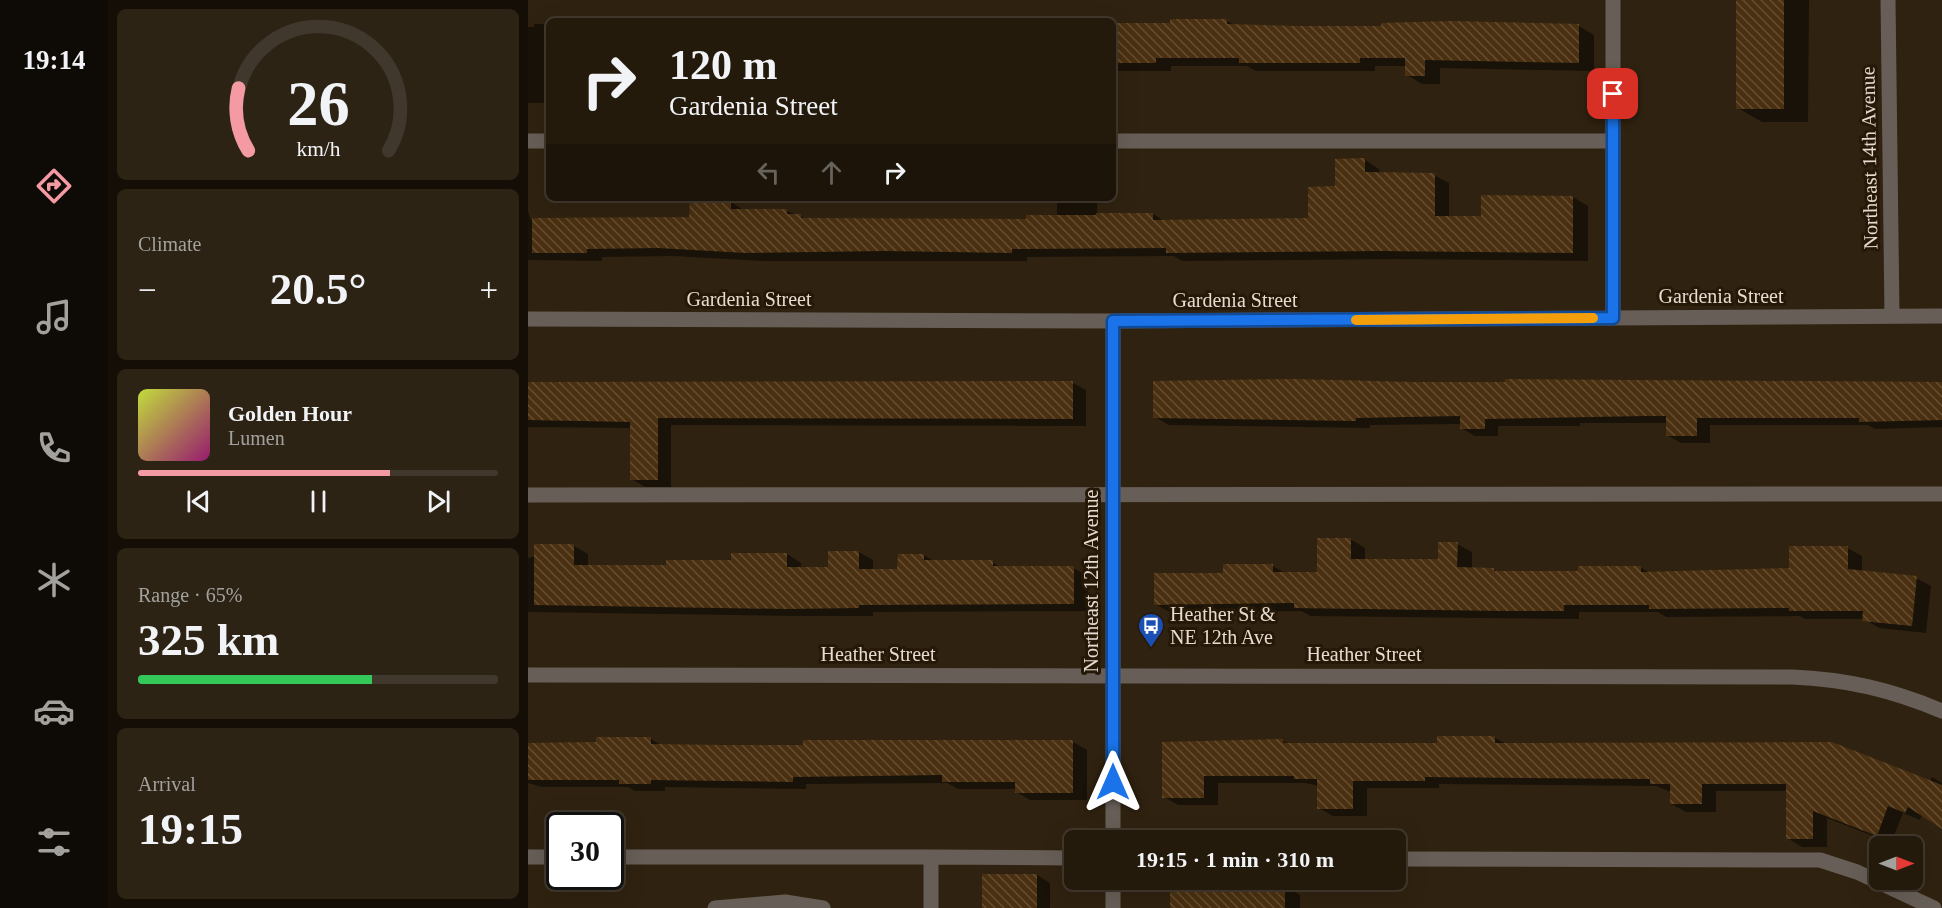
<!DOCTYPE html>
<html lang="en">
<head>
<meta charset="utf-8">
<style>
  body { margin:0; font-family:"Times New Roman",serif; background:#2c2315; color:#f1f3f6; height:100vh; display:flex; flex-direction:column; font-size:22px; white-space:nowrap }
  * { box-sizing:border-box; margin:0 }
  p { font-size:20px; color:#a3a19d }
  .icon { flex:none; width:33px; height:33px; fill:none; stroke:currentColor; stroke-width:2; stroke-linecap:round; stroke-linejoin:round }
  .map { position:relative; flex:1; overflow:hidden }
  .drawer { display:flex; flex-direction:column; gap:9px; padding:9px; background:#140e07; width:420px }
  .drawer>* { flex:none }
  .top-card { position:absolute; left:18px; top:18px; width:570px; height:183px; border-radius:9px; box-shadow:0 6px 24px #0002,0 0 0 2px #41382d; background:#241a0c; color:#f1f3f6; overflow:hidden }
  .needle { width:39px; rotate:90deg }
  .buttons { position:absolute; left:1341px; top:836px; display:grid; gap:12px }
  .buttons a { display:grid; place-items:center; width:54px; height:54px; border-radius:9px; background:#241a0c; box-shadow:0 6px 24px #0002,0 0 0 2px #41382d; font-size:30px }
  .speed { position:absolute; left:18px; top:812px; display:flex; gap:12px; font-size:30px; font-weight:700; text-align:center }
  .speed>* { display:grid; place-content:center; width:78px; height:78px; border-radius:50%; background:#241a0c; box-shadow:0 6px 24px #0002,0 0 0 2px #41382d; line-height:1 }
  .speed .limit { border:3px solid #111; border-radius:9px; background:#fff; color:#111 }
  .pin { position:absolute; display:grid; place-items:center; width:51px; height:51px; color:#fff; margin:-26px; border-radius:12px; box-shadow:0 3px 9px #0006 }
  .me { position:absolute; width:66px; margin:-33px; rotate:0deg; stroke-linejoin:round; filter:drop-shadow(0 0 4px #0008) }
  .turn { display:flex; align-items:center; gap:21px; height:126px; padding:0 24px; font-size:27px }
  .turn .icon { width:78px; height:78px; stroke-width:2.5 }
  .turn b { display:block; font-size:42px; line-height:51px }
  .lanes { display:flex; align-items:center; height:57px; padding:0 24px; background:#0003; justify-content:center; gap:30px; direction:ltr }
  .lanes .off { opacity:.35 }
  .big { font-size:45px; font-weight:800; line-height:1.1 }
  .drawer .card { flex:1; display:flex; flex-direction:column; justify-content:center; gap:9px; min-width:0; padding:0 21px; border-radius:9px; background:#2c2315 }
  .drawer .dial { align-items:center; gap:0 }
  .dial svg { height:156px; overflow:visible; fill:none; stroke:#41382d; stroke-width:7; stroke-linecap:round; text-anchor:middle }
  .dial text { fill:#f1f3f6; stroke:none }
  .song { display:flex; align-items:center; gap:18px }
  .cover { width:72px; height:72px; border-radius:9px; background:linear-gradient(135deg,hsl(70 70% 55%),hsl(320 70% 35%)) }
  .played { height:6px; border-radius:3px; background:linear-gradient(90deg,#f49aa2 70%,#41382d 70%) }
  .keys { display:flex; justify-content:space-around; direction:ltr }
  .heat { display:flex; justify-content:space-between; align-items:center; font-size:33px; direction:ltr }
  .charge { height:9px; border-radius:4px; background:linear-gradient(90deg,#34c759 65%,#41382d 0) }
  .trip { position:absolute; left:536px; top:830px; width:342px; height:60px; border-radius:9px; background:#241a0c; box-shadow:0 6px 24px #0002,0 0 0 2px #41382d; font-weight:800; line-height:60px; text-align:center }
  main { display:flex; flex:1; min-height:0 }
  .menu { display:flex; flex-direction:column; width:108px; justify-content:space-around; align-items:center; background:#0e0a05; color:#a3a19d }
  .menu .icon { width:42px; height:42px }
  .menu .selected { color:#f49aa2 }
  .menu b { font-size:27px; color:#f1f3f6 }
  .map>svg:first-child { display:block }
  .shadow { fill:#0007 }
  .building { fill:url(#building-back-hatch) }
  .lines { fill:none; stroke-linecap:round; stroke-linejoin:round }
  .minor { stroke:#675f57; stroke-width:15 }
  .route-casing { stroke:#114b97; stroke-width:15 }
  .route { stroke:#1a73e8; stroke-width:10 }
  .slow { stroke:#f59e0b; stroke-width:10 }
  .labels { text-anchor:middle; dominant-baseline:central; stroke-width:6; stroke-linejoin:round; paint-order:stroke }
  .street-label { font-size:20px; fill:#e5dbd0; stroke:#261807 }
  .poi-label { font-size:20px; fill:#e5dbd0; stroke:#261807; text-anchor:start }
</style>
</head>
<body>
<main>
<nav class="menu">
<b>19:14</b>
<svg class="icon selected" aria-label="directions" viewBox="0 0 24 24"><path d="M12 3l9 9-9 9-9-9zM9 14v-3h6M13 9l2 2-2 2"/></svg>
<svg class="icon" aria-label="music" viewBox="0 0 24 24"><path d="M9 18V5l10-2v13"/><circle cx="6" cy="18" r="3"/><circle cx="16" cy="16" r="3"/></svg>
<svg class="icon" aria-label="phone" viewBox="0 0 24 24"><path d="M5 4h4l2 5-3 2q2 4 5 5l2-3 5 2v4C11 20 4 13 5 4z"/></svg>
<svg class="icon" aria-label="climate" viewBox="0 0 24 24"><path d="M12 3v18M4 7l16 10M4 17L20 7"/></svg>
<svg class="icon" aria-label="car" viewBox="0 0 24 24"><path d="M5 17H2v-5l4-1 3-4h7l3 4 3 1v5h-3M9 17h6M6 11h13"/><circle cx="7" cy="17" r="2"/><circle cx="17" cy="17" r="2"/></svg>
<svg class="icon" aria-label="filters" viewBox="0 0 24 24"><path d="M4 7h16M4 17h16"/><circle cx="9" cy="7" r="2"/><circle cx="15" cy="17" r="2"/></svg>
</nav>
<section class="drawer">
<div class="card dial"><svg viewBox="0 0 100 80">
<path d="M14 69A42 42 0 1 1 86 69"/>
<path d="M14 69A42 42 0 0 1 9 37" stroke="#f49aa2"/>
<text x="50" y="56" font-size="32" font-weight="700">26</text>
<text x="50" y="72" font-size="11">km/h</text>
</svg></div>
<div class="card"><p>Climate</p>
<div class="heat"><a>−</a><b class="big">20.5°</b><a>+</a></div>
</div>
<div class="card">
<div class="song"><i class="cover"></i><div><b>Golden Hour</b><p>Lumen</p></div></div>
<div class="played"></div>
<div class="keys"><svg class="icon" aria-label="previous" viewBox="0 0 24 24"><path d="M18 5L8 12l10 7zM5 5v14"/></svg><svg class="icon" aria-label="pause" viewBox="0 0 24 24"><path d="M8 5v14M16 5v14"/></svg><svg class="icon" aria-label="next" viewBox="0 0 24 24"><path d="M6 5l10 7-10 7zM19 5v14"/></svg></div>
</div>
<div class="card"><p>Range · 65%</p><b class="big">325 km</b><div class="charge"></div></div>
<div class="card"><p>Arrival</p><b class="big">19:15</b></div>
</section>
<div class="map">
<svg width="1414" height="908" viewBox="0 0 1414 908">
  <defs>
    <pattern id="building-back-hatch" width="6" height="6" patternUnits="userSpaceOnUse" patternTransform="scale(1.5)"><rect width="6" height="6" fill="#4a3010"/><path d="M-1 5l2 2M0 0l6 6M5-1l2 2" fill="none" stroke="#644d32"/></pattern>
  </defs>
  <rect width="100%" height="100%" fill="#302210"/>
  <path class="shadow" d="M1210,0H1281L1280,122H1234L1210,108Z
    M557,20L559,21H517Z
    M699,21L708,26L854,27L923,23L1051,26L1066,35V71L912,68V84H894L879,75V66H847V71H728L719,66H643V71H585V25Z
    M6,24H21V103H0V27H6Z
    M837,160L851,169L852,174L906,175L921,183V218L954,217L1045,197L1060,206V261L866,259L654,261L646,256L499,257V261H234L146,256L74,257V261L0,260V211L3,220L162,218L203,202L217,211H259L281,220L500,221L529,217V198H569V214H625L638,222L782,220L808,188Z
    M828,381L979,384L1414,383V427L1347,429L1340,425H1182V443H1153L1139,435V423H1052V426H970V436H947L933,428V424L842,425V428L641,425L627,417Z
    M545,383L558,390V426L143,425V487H117L104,479V428L0,427V384Z
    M822,539L837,548V560H911L929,544L944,552V569H965L970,572H1051L1112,567L1122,573L1262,569L1319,548L1334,556V572L1388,578L1403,586L1398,633L1351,628L1336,619H1277L1272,616L1138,617L1130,612H1051V619L783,616L773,611L642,612L627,604L697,574L745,566L757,573H791Z
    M46,546L60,554V566H139L259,554L273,563V568H302L331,552L345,560V571H371L396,555L407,562H464L474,568H545L560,576V611L345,612V616H274L0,612V558Z
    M967,738L978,744L1401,782L1404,777L1414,783V827L1394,814L1392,820L1375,813L1363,843L1299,818V847H1274L1259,838V791H1188V812H1158L1143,804V792L1128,786L911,784V788H839V816H805L791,808V786L777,783H690V805H650L636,797V744L755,741L761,744H910Z
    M123,739L134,746L195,747L545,742L559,750V800H502L488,792V789H430L419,783L278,784V789L137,787V791H107L100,787H14L0,783V744H69Z
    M456,875H509L522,883V908H456Z
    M757,886L772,895V908H643Z"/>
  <path class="building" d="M1208,0H1256V109H1208Z
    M642,19H699V24L768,26H853V23L923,21L1051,24V63L897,60V76H877V58H832V63H711V58H628V63H585V23H642Z
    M837,158V172L907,173V216H953V195L1045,196V253L850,251L638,253V248L484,249V253L358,251L218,253L130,248L59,249V253H4V218L161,217L162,199L203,201V209H259V214H273V218L498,219V215H568V213H625V220L780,218V187L807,186V159Z
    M766,379L886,382H977V379L1414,382V420L1331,422V418H1169V436H1138V416H1118L957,419V429H932V416L828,418V421L625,418V381Z
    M545,381V419L130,418V480H102V422L0,420V382Z
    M789,538H823V559H910V542H930L929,567L966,568V571H1050V566H1113V572L1261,568V546H1320V569L1389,576L1384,626L1334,621L1335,611H1261V608L1121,609V605H1036V611H977L766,608V603L626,605V573H695V564H745V572H789Z
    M6,544H46V565H138V560H203V553H259V567H300V551H331V569H369L370,554H396V560H465V566H546V604L331,605V608L259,609L6,605Z
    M909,736H967V743L1304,742L1414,785V829L1380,807L1377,813L1360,806L1349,836L1285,811V839H1258V784H1174V804H1142V784H1122V779L897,777V781H825V809H789V779H766V776H676V798H634V742L755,739V743H909Z
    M68,737H123V744L195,745H275V740H545V793H487V782H414V775L265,777V782L123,780V784H91V780H0V743L68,742Z
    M454,874H509V908H454Z
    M642,885H757V908H642Z"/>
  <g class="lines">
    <path class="minor" d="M1085,0V318
      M1360,0L1364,316
      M0,141H21
      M585,141H1085
      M0,319L585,321L1414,316
      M0,495L1414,494
      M0,675L1264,677C1318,679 1364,690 1414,711
      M585,840V321
      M0,857H32
      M82,857H403
      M867,859L1292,860L1329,872L1406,908
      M585,879V908
      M187,908L257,902L295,908
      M403,908V857L546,858"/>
  </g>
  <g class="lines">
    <defs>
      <path id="route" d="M585,782V321L1085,318V94"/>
    </defs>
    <use href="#route" class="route-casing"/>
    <use href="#route" class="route"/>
    <path class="slow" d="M828,320L1065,318"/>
  </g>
  <defs>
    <symbol id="bus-pin" viewBox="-11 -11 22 30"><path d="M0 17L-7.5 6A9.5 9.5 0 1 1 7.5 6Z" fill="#1a4fb4" stroke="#261807"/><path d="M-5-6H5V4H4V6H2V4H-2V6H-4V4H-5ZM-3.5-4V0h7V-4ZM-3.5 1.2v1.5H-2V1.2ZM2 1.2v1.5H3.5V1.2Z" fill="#fff"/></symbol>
  </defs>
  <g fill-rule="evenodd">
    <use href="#bus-pin" x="608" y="611" width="30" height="40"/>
  </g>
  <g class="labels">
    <g class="street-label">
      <text transform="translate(1341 158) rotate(-91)">Northeast 14th Avenue</text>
      <text x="1193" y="296">Gardenia Street</text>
      <text x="221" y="299">Gardenia Street</text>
      <text x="707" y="300">Gardenia Street</text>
      <text transform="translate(563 581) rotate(-90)">Northeast 12th Avenue</text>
      <text x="350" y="654">Heather Street</text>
      <text x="836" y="654">Heather Street</text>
    </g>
    <g class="poi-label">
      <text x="642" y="614">Heather St &amp;<tspan x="642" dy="23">NE 12th Ave</tspan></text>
    </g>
  </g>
</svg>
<div class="buttons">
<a><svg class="needle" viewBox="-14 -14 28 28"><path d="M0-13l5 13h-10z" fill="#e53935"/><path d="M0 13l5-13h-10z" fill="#a3a19d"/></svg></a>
</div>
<div class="speed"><div class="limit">30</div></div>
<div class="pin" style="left:1085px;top:94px;background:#d93025"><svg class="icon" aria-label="arrive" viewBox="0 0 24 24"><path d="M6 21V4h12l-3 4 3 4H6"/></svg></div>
<svg class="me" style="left:585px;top:782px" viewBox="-20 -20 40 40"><path d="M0-17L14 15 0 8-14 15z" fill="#1a73e8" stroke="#fff" stroke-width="4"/></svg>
<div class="trip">19:15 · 1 min · 310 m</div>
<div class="top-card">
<div class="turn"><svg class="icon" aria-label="right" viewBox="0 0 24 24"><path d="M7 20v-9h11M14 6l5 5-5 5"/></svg><div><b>120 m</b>Gardenia Street</div></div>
<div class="lanes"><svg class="icon off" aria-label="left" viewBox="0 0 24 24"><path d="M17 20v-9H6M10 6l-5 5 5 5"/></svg><svg class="icon off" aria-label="ahead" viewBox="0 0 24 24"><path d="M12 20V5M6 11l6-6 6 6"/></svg><svg class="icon" aria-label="right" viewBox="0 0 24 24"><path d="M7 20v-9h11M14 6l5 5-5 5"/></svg></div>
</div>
</div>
</main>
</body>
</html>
